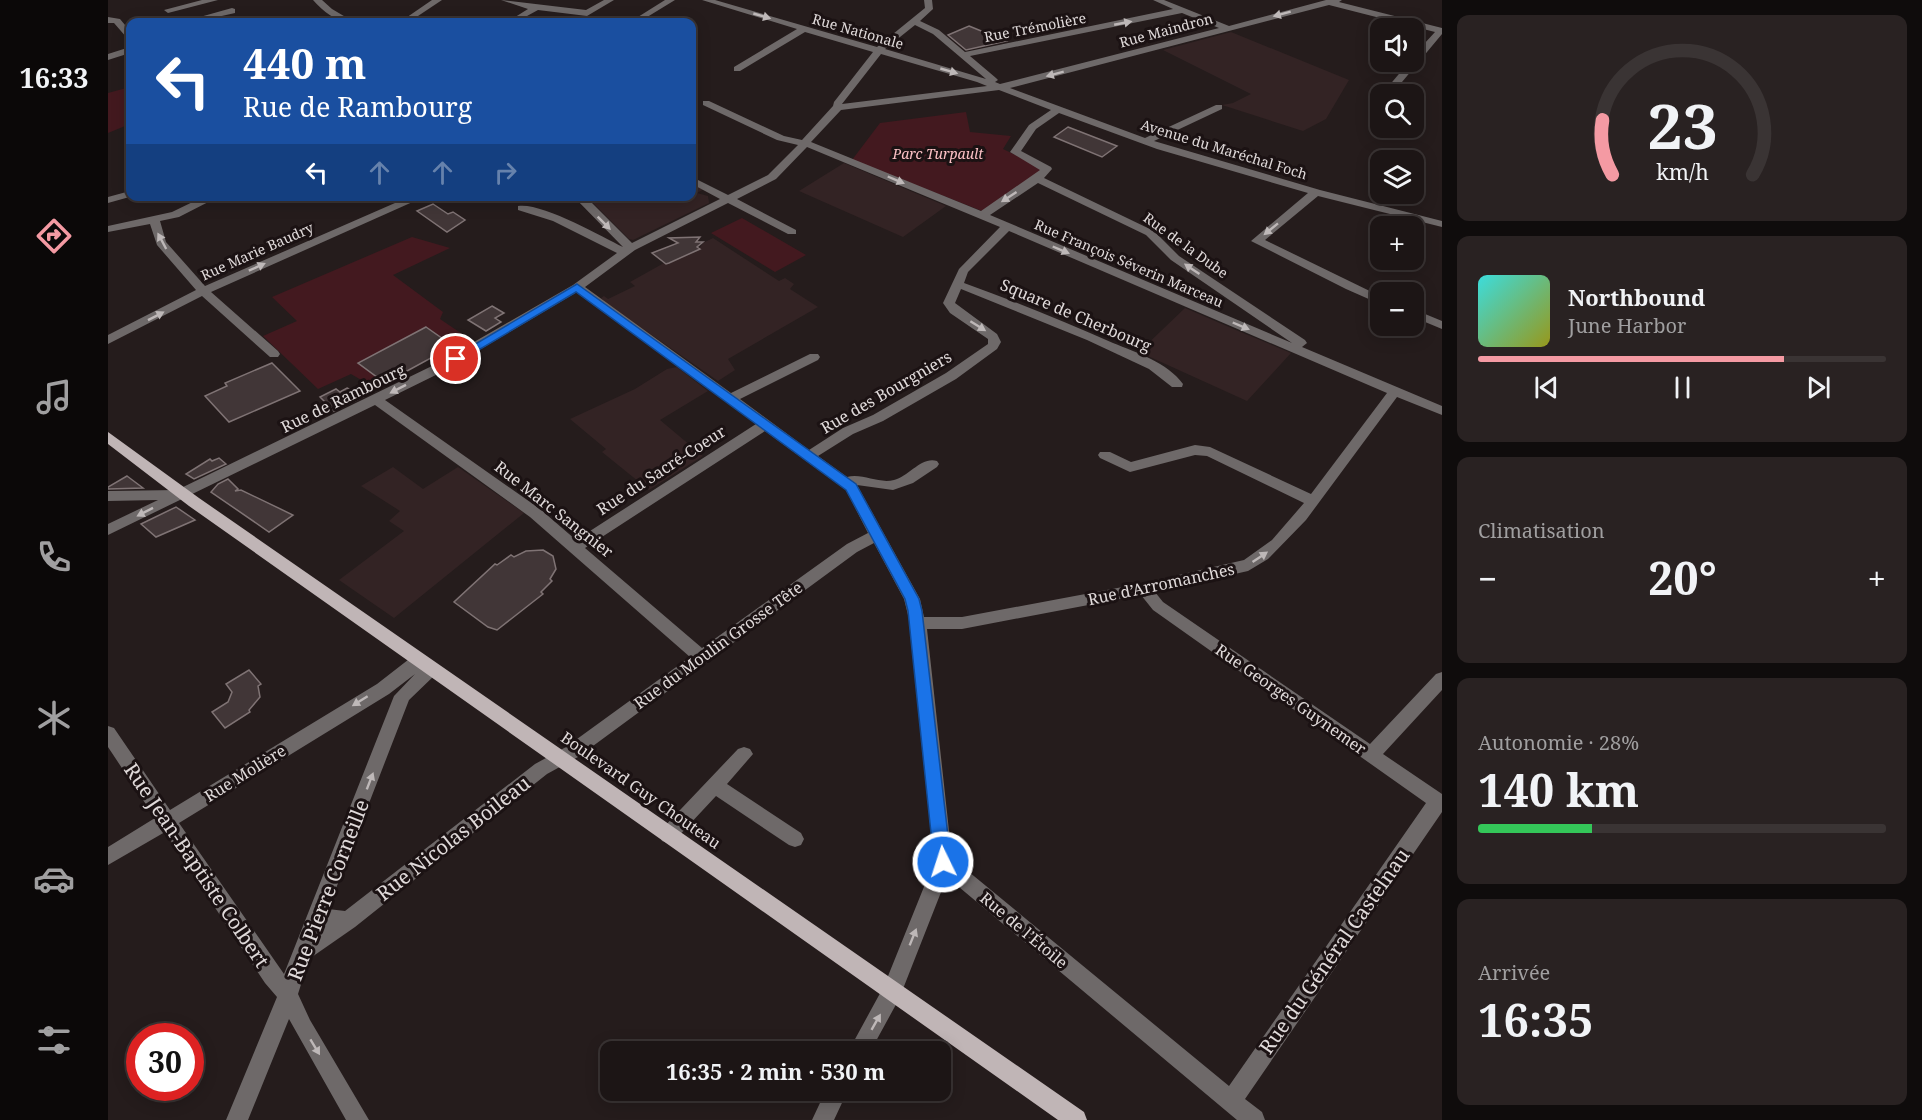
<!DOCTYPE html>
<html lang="fr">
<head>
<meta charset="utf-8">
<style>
  body { margin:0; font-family:"Noto Serif",serif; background:#292222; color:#f1f3f6; height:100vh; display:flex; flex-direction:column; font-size:22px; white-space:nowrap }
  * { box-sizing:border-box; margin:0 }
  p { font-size:20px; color:#a09fa0 }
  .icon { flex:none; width:33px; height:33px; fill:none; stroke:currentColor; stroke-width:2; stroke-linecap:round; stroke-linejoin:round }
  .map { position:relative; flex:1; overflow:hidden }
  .panel { display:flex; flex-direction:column; gap:15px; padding:15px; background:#0f0c0c; width:480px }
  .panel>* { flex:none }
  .hud { position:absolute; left:18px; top:18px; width:570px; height:183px; border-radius:12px; box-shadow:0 3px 15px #0003,0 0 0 2px #3a3434; background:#1a4fa0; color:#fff; overflow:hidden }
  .buttons { position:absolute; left:1262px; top:18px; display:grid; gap:12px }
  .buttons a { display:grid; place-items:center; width:54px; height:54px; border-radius:12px; background:#1c1515; box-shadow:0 3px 15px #0003,0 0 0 2px #3a3434; font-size:30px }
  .speed { position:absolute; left:18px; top:1023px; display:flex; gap:12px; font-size:30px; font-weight:700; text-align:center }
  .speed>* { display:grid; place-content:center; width:78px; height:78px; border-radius:50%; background:#1c1515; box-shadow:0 3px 15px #0003,0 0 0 2px #3a3434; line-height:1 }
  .speed .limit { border:9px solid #d22; background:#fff; color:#111 }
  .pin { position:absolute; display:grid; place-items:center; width:51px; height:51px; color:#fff; margin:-26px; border:3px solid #fff; border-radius:50%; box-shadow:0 2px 6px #0007 }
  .me { position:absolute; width:66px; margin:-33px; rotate:356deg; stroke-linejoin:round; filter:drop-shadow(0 0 4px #0008) }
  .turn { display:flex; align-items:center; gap:21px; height:126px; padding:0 18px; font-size:27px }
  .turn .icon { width:78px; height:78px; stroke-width:2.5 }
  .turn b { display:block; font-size:42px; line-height:51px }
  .lanes { display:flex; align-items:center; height:57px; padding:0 18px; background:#0003; justify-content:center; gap:30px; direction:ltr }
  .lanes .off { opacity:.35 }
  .big { font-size:45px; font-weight:700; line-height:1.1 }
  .panel .card { flex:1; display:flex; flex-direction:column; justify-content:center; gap:9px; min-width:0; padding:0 21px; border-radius:12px; background:#292222 }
  .panel .dial { align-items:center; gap:0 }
  .dial svg { height:156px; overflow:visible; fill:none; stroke:#3a3434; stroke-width:7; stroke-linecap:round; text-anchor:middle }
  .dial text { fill:#f1f3f6; stroke:none }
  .song { display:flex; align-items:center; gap:18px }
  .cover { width:72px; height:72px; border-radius:9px; background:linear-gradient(135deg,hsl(180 70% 55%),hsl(60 70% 35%)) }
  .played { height:6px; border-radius:3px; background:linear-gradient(90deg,#f49aa3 75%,#3a3434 75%) }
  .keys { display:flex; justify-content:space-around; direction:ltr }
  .heat { display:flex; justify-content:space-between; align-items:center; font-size:33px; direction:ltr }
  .charge { height:9px; border-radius:4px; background:linear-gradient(90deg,#34c759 28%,#3a3434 0) }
  .trip { position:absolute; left:492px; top:1041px; width:351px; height:60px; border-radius:12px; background:#1c1515; box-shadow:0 3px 15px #0003,0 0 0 2px #3a3434; font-weight:700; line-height:60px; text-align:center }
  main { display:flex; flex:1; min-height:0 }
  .menu { display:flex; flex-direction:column; width:108px; justify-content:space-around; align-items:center; background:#0b0808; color:#a09fa0 }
  .menu .icon { width:42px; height:42px }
  .menu .selected { color:#f49aa3 }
  .menu b { font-size:27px; color:#f1f3f6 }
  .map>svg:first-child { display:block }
  .built { fill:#332324 }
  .green { fill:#43191f }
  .building { fill:#413637; stroke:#7f7374; stroke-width:1.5 }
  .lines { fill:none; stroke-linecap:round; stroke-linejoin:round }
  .minor { fill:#6e6969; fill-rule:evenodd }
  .major { fill:#c0b5b6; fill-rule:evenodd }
  .oneway { fill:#beb8b8 }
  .route { fill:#1a73e8; stroke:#114b97; stroke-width:1.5 }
  .labels { text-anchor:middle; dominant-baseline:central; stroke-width:6; stroke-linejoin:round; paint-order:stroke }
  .far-street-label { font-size:14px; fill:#e0dada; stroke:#1b1213 }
  .far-park-label { font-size:14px; font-style:italic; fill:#fcc1c5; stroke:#1b1213 }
  .street-label { font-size:16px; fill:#e0dada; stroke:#1b1213 }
  .near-street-label { font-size:20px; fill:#e0dada; stroke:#1b1213 }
</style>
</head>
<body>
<main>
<nav class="menu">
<b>16:33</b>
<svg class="icon selected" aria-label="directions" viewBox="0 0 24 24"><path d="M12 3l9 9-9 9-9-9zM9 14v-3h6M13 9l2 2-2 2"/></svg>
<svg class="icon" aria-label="music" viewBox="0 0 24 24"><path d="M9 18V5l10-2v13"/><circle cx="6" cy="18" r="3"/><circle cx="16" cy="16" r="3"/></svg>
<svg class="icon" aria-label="phone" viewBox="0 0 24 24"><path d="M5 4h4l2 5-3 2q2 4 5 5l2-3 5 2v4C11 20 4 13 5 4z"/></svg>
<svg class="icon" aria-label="climate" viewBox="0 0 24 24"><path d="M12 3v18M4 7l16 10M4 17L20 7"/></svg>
<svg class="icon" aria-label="car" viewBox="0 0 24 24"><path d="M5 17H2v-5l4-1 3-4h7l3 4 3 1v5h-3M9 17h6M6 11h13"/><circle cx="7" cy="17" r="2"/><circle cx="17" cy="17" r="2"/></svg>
<svg class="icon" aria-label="filters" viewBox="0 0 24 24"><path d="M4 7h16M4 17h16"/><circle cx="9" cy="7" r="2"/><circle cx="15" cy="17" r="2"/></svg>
</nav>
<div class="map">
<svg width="1334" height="1120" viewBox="0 0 1334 1120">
  <rect width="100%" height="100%" fill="#251c1c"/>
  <path class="built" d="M1123,32L1241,80L1218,119L1195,131L1114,105L1125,103L1143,94L1055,50Z
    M736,163L838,206L795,237L691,191Z
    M584,184L596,189L589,193L600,196L601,203L525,240L521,239L479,197L584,196Z
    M605,238L671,281L677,278L686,284L682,289L710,307L620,359L627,370L610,381L499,304L493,298L496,296L500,299L527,286L522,282L556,263H562L591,249L595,243Z
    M1077,308L1128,330L1183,353L1139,401L1031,352Z
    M569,367L600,391L552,420L595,456L541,490L494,452L498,449L462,419L527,389L559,369Z
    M285,467L315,489L350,467L416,513L286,618L231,580L296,531L281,521L292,511L253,486Z"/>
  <path class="green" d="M22,87V124L0,133V93Z
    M858,112L862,132L903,136L895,149L934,168L927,178L874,211L744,160L772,123Z
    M634,218L698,255L667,272L603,233Z
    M304,237L342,248L285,275L335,312L332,319L360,338L267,388L243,374L210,389L155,336L189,321L164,297Z"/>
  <path class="building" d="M861,26L898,41L858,50L840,35Z
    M960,127L1009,146L994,157L946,137Z
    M325,204L340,214L345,212L357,220L339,232L309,211Z
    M592,237L588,242H595L589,247L592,249L561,263L558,264L544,253L570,243L561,238Z
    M384,306L396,313L387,318L393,322L378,331L360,320Z
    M318,327L345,346L277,383L250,363Z
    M164,363L192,391L121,422L97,396L119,386L117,383Z
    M239,388L255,397L226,411L212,397L228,389L232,392Z
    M111,458L118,464L86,479L78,474L102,459L104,461Z
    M19,476L35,488L0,489V487Z
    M120,479L130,489L127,491L133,490L185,515L161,532L103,492L110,484Z
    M68,507L87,520L48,537L33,524Z
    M435,550L445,556L448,569L442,579L444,581L433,592L435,594L389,630L380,627L346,602L387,564L389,565L403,555L406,557L418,551Z
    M141,670L153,684L150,686L152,697L141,710L142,712L117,728L104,712L120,702L124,692L118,684Z"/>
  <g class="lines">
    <path class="minor" d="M94,0H110L60,13L56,10Z
      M205,0H214L224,9L246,22C230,24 216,12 205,0Z
      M324,0H334L301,22H292Z
      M393,0L478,10L496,0H506L479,16L430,10L408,22H399L420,9Z
      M557,0H567L531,22H522Z
      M594,0H607L769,47L817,8L816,0H824L825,9L812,21L831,30L857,52L1065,9L1045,0H1056L1121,26L1218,0H1234L1231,2L1334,28V34L1284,94H1274L1301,62H1305V56L1327,32L1221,5L902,88L1037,138L1108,105H1114V109L1046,141L1212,190L1334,221V227L1210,196L1157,240L1272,296V304L1238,289L1143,241L1200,193L1049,149L951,113L928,129L913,151L943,167L944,169L936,178L1046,231L1071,256L1197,340L1199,343L1194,347L1334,406V415L1289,397L1198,520L1160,559L1140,571L1047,592L1055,602L1262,744L1328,674L1334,672V690L1275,754L1334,794V812L1137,1099L1154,1112L1157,1120H1129L839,877L791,999L762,1052H740L776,986L826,862L802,623L796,599L766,543L749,552L470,757L439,774L247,927L201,959L190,994L202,1020L261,1120H238L181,1019L140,1120H118L169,997L157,983L57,832L0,865V847L47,818L0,747V726L6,728L62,810L269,684L305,656L311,655L317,656L319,661L318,664H328L330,669L328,674L301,700L220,909L237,911L427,764L458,747L582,657L422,517L267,405L0,535V524L50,500L0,501V491L69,490L326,365L465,285L509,253L445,221L410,210V206C433,202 493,236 515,247L465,196H477L524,243L612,199L584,184V177L620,195L660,175L690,145L669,140L595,105V101H601L676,136L694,140L725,106L726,102L765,52L697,32L632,71H626V67L689,29ZM1074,13L1111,28L892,84L887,82L890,80L888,78L862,56ZM807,25L825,34L878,79L777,49ZM773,54L869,82L879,86L734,104ZM891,90L943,110L921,125L902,152L932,170L873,211L703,142L733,110ZM699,147L892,227L851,269L835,303L842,313L880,339V344L838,373L765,415L735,428L701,450L632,399L710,360L712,357L710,354H702L623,393L477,287L527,250L620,203L680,234H688V230L629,199L668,179ZM930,183L1038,235L1063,260L1184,343L882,215ZM901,231L1279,393L1203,494L1102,447L1087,445L1023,462L1002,452H992L990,455L992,458L1022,472L1087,455L1099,456L1196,503L1164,540L1136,560L1036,583L854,617H816L812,599L749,485L785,490L805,483L829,467L831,464L829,461C814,456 801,476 786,480C770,484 755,473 739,477L710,456L745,434L775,421L848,379L889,349L893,342L889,334L847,303L853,289L979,340L1041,369L1064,387H1074L1075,384C1059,362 1029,353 1005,343C956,321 906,301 856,283L860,272ZM469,292L648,424L468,540L432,509L277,400L336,371ZM657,431L738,490L760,533L739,544L594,648L477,548ZM1033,595L1045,610L1318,803L1121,1086L844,858L819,629H854ZM307,674L286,696L176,974L71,823L281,694Z
      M124,8L127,9V13L87,22H74Z
      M0,17L12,19L22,31V39L19,38L6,23H0Z
      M132,18L159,19L163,22H129V19Z
      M22,47V53L0,60V54Z
      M22,191V196H25L0,203V197Z
      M97,196H112L71,217L52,221L58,242L97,286L303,196H318L103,292L170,351L172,354L170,357H162L94,296L0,344V335L88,290L49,245L42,224L0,232V226L64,212Z
      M1305,309L1334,321V329L1305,317Z
      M636,747L642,749L645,754L619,784L693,833L696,839L693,845L687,847L681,845L608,796L566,841L560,843L554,841L551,835L554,829L630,749Z
      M718,1090H740L726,1120H704Z"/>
    <path class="major" d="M0,432L91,498L976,1112L979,1120H950L81,506L0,444Z"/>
  </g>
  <defs><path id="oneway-solid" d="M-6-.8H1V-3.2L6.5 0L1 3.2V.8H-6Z" transform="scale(1.5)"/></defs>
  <g class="oneway">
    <use href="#oneway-solid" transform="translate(1174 14) rotate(165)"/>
    <use href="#oneway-solid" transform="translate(654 16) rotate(16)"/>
    <use href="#oneway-solid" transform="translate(1015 23) rotate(-11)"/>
    <use href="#oneway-solid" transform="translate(841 71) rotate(16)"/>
    <use href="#oneway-solid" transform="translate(947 74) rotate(165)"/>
    <use href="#oneway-solid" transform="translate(788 180) rotate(23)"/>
    <use href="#oneway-solid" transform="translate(901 197) rotate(147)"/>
    <use href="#oneway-solid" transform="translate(496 223) rotate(45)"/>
    <use href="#oneway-solid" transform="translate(1163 229) rotate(141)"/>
    <use href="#oneway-solid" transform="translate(54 241) rotate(-118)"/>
    <use href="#oneway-solid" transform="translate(953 250) rotate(23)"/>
    <use href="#oneway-solid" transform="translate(149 267) rotate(-24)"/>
    <use href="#oneway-solid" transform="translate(1084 269) rotate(-146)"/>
    <use href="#oneway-solid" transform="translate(48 316) rotate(-27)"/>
    <use href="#oneway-solid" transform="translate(870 326) rotate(32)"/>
    <use href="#oneway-solid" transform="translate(1133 326) rotate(23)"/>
    <use href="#oneway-solid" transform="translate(290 389) rotate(153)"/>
    <use href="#oneway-solid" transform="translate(37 512) rotate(153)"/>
    <use href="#oneway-solid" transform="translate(1152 557) rotate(-34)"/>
    <use href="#oneway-solid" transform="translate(252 701) rotate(148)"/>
    <use href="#oneway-solid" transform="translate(262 781) rotate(-69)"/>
    <use href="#oneway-solid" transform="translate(805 937) rotate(-68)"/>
    <use href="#oneway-solid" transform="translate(768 1022) rotate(-60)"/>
    <use href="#oneway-solid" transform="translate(207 1047) rotate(59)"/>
  </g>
  <path class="route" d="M469,284L748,484L811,599L814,611L843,862L841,868L835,870L829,868L826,862L800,611L797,599L738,490L468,292L352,361H344L342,359Z"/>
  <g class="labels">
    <g class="far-street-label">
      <text transform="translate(927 27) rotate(-11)">Rue Trémolière</text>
      <text transform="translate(1058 30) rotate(-15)">Rue Maindron</text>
      <text transform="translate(750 31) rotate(16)">Rue Nationale</text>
      <text transform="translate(1116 149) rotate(17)">Avenue du Maréchal Foch</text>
      <text transform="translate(1078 245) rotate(36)">Rue de la Dube</text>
      <text transform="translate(149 251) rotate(-24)">Rue Marie Baudry</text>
      <text transform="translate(1021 263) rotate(23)">Rue François Séverin Marceau</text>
    </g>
    <g class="far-park-label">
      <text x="830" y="153">Parc Turpault</text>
    </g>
    <g class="street-label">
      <text transform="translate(968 315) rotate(23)">Square de Cherbourg</text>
      <text transform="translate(778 392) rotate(-30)">Rue des Bourgniers</text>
      <text transform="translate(235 398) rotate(-26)">Rue de Rambourg</text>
      <text transform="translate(553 470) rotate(-33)">Rue du Sacré-Coeur</text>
      <text transform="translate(446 509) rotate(38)">Rue Marc Sangnier</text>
      <text transform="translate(1053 584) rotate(-12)">Rue d’Arromanches</text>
      <text transform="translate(610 645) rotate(-36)">Rue du Moulin Grosse Tête</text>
      <text transform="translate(1183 699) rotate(35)">Rue Georges Guynemer</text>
      <text transform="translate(137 773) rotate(-32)">Rue Molière</text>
      <text transform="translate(533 790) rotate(35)">Boulevard Guy Chouteau</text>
      <text transform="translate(916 930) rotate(40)">Rue de l’Étoile</text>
    </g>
    <g class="near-street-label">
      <text transform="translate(345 838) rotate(-38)">Rue Nicolas Boileau</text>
      <text transform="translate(89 865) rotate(56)">Rue Jean-Baptiste Colbert</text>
      <text transform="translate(220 890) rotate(-69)">Rue Pierre Corneille</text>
      <text transform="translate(1226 951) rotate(-55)">Rue du Général Castelnau</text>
    </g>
  </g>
</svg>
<div class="buttons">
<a><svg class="icon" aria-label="sound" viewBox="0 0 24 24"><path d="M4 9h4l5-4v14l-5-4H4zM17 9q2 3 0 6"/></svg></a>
<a><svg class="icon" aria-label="search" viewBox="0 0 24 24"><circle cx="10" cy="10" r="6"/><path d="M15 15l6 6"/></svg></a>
<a><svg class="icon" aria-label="layers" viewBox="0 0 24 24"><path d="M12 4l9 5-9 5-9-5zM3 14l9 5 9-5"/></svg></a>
<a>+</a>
<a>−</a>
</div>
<div class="speed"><div class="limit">30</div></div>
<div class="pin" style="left:348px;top:359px;background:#d93025"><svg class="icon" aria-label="arrive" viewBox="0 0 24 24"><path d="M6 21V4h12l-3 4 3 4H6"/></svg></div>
<svg class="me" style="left:835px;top:862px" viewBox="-20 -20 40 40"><circle r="17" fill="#1a73e8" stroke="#fff" stroke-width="3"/><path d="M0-11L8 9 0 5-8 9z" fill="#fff"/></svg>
<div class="trip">16:35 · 2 min · 530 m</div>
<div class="hud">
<div class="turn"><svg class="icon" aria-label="left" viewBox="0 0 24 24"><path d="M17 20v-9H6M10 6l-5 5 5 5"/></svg><div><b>440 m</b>Rue de Rambourg</div></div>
<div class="lanes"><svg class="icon" aria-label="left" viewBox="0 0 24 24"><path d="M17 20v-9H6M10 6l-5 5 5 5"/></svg><svg class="icon off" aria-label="ahead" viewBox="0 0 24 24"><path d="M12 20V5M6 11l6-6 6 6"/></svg><svg class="icon off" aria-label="ahead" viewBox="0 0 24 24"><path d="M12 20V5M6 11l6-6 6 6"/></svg><svg class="icon off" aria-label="right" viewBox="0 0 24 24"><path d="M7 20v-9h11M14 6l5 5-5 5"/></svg></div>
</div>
</div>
<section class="panel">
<div class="card dial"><svg viewBox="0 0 100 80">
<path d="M14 69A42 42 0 1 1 86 69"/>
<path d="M14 69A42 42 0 0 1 9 41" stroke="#f49aa3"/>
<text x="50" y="56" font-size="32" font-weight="700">23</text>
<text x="50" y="72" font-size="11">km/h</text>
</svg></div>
<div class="card">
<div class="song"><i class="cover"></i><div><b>Northbound</b><p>June Harbor</p></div></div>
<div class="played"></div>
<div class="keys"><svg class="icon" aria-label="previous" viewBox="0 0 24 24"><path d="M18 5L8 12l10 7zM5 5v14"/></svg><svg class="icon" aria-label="pause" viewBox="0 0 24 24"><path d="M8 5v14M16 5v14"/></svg><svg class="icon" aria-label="next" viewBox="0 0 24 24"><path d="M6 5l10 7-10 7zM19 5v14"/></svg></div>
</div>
<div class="card"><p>Climatisation</p>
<div class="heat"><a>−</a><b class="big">20°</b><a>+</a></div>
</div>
<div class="card"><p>Autonomie · 28%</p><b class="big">140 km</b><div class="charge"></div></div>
<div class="card"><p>Arrivée</p><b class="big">16:35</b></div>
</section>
</main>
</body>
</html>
